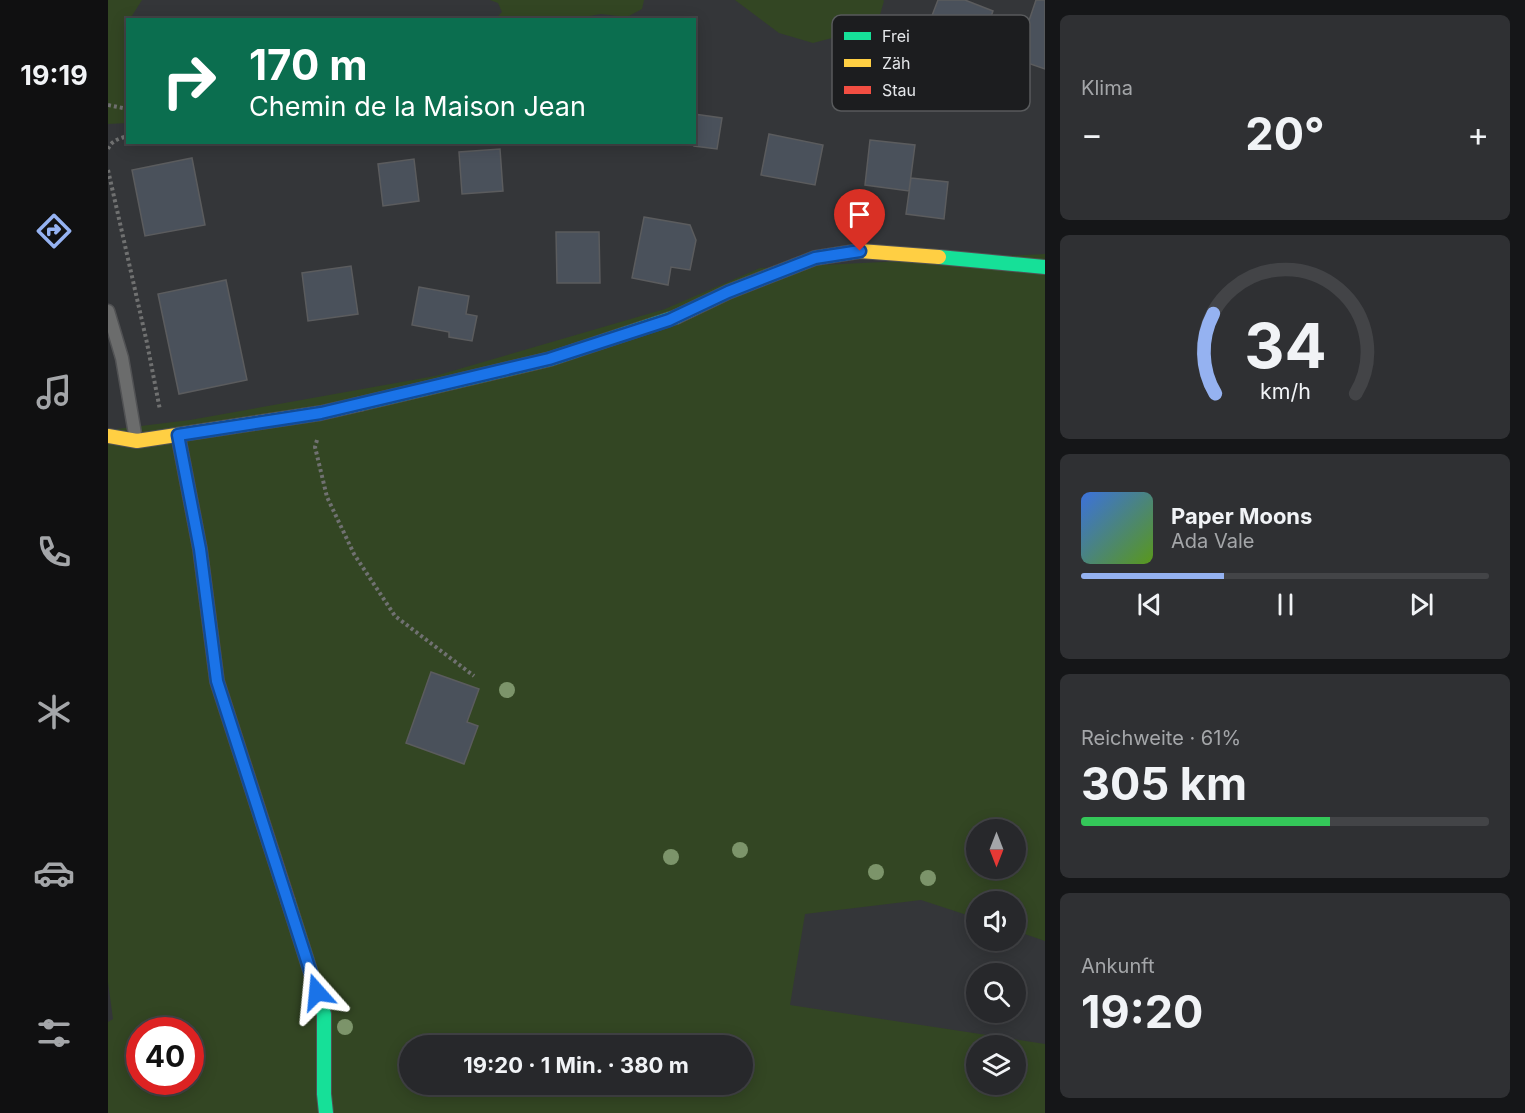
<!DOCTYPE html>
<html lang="de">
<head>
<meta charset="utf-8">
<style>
  body { margin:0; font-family:Inter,sans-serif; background:#2f3033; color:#f1f3f6; height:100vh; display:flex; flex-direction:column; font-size:22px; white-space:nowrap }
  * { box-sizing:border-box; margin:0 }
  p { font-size:20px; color:#a4a6a9 }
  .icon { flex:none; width:33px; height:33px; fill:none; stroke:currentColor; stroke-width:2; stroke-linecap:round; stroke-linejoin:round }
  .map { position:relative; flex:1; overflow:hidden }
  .details { display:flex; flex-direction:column; gap:15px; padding:15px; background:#151618; width:480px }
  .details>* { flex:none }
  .top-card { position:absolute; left:18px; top:18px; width:570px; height:126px; border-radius:0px; box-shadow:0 3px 15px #0003,0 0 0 2px #434447; background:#0b6e4f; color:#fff; overflow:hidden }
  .needle { width:39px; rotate:180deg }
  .fabs { position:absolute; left:858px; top:819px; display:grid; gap:12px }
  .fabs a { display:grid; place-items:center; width:60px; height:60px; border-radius:50%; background:#27282b; box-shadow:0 3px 15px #0003,0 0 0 2px #434447; font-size:30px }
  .speed { position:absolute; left:18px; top:1017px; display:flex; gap:12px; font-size:30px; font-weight:700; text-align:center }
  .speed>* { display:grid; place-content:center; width:78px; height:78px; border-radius:50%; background:#27282b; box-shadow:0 3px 15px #0003,0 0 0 2px #434447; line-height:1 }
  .speed .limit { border:9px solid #d22; background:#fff; color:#111 }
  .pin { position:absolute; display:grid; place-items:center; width:51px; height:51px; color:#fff; margin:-62px -26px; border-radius:50% 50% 50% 0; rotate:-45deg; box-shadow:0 0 6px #0007 }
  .pin .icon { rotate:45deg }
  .me { position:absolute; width:66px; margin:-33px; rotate:342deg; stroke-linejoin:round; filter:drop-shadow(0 0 4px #0008) }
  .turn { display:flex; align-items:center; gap:21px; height:126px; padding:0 24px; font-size:27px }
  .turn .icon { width:78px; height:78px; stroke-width:2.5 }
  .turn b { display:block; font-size:42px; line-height:51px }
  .big { font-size:45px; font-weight:700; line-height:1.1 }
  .details .tile { flex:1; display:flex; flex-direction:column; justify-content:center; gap:9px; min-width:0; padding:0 21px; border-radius:9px; background:#2f3033 }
  .details .dial { align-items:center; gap:0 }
  .dial svg { height:156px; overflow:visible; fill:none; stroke:#434447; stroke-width:7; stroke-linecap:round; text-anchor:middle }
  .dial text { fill:#f1f3f6; stroke:none }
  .song { display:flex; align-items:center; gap:18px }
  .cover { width:72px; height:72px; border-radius:9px; background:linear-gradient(135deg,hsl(220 70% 55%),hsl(90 70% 35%)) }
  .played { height:6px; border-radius:3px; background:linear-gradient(90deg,#95b2f1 35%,#434447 35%) }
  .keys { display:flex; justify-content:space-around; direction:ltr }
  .heat { display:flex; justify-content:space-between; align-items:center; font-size:33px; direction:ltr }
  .charge { height:9px; border-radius:4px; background:linear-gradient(90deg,#34c759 61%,#434447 0) }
  .trip { position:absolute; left:291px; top:1035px; width:354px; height:60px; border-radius:30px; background:#27282b; box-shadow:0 3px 15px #0003,0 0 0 2px #434447; font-weight:700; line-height:60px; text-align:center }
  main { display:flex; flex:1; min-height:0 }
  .menu { display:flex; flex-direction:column; width:108px; justify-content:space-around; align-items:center; background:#101011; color:#a4a6a9 }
  .menu .icon { width:42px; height:42px }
  .menu .selected { color:#95b2f1 }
  .menu b { font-size:27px; color:#f1f3f6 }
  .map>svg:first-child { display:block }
  .green { fill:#334623; fill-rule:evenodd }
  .building { fill:#4a515b; stroke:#5b5c5e; stroke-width:1.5 }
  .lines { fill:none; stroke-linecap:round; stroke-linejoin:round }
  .lane-casing { stroke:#515254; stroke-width:15 }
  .fast-casing { stroke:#515254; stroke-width:16 }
  .slow-casing { stroke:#515254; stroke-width:16 }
  .jam-casing { stroke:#515254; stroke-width:16 }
  .path { stroke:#707171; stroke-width:4; stroke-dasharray:3 3; stroke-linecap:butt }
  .lane { stroke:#6b6c6c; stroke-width:12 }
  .fast { stroke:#16e098; stroke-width:14 }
  .slow { stroke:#ffcf43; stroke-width:14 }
  .jam { stroke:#f24e42; stroke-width:14 }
  .tree { fill:#7c946a }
  .route-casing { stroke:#114b97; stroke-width:15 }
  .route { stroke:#1a73e8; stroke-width:10 }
  .key { fill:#1c1d1f; stroke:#585a5c; stroke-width:1.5 }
  .key-label { font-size:16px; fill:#e5e7ea }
</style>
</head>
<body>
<main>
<nav class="menu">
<b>19:19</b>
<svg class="icon selected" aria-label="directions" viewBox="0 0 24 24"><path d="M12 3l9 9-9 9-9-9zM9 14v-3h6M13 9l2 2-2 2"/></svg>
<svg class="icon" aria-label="music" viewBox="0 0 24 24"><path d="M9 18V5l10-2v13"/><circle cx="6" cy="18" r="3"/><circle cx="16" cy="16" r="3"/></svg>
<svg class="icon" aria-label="phone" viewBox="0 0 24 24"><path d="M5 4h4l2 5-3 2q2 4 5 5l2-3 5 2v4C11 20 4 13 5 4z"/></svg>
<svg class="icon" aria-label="climate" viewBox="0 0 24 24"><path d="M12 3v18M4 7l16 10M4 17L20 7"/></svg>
<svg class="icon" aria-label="car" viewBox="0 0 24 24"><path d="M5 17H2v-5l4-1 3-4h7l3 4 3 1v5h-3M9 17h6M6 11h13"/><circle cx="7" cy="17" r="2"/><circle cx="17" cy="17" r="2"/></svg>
<svg class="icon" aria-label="filters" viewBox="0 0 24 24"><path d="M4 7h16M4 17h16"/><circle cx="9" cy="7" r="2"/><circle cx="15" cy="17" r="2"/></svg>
</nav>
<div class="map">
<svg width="937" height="1113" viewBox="0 0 937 1113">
  <rect width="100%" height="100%" fill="#343639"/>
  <path class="green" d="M0,0H34L22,19L20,20V123L0,124Z
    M382,0H536L534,9L519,17L493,14L458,20L346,19H387L394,12L390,3Z
    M627,0H775L776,1L771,18L751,31L705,43L671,33Z
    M937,254V941L908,931V902H868V918L813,900L697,914L682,1005L937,1044V1113H0V1022L5,1019L0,982V430L82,420L327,376L557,309L652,268ZM868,830H908V868H868ZM32,1030H82V1082H32ZM302,1046H634V1084H302ZM868,1046H908V1084H868Z"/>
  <path class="building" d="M830,0H857L885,11L872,46L820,26Z
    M928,0H937V69L908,59Z
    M586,114L614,118L609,149L586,146Z
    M661,134L715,145L707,185L653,175Z
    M762,140L807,145L801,191L757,185Z
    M392,149L395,191L354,194L351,152Z
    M84,158L97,225L37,236L24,170Z
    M306,159L311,201L275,206L270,164Z
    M803,178L840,182L836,219L798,214Z
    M536,217L582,225L588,240L582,270L563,267L560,285L524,278Z
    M448,232H491L492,283H449Z
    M243,266L250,314L200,321L194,273Z
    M118,280L139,380L71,394L50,294Z
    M311,287L361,296L358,314L369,316L364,341L341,337V332L304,325Z
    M323,672L371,689L359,722L370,726L356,764L298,743Z"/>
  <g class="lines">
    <defs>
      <path id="lane" d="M0,311L14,358L28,440"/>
      <path id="fast" d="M831,257L937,267
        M252,404L442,359L568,317
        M180,901L216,1014V1094L218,1113"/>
      <path id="slow" d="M568,317L620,292L707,258L752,251L831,257
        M0,436L29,441L213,413L252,404"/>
      <path id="jam" d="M70,435L92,549L109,681L180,901"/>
    </defs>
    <use href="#lane" class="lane-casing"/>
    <use href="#fast" class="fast-casing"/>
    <use href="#slow" class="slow-casing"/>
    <use href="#jam" class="jam-casing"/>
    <path class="path" d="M0,105L20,109
      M0,149C3,141 12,138 20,136
      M0,170L39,343L52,410
      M209,440L207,447L219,497L246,554L287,616L366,676"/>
    <use href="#lane" class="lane"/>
    <use href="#fast" class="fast"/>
    <use href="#slow" class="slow"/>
    <use href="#jam" class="jam"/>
  </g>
  <g class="tree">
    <circle cx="399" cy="690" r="8"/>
    <circle cx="632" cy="850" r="8"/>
    <circle cx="563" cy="857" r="8"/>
    <circle cx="768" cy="872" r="8"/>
    <circle cx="820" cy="878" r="8"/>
    <circle cx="237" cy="1027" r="8"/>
  </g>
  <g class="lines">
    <defs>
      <path id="route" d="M209,992L109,681L92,549L70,435L213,413L441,359L561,320L620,292L707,258L752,251"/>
    </defs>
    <use href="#route" class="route-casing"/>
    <use href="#route" class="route"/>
  </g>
  <rect x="724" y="15" width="198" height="96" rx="9" class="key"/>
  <rect x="736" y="32" width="27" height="8" fill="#16e098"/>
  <rect x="736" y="59" width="27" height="8" fill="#ffcf43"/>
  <rect x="736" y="86" width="27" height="8" fill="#f24e42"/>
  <g class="key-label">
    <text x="774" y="42">Frei</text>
    <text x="774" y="69">Zäh</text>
    <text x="774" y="96">Stau</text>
  </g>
</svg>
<div class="fabs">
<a><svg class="needle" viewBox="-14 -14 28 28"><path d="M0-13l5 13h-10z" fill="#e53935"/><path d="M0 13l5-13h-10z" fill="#a4a6a9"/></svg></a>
<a><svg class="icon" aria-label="sound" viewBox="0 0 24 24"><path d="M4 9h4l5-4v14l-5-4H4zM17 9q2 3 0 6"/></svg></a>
<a><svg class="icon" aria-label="search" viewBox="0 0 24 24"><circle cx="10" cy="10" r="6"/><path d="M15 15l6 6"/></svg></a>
<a><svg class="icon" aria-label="layers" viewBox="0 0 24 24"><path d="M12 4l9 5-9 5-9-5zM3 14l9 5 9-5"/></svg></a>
</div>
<div class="speed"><div class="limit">40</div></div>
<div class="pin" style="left:752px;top:251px;background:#d93025"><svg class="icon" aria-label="arrive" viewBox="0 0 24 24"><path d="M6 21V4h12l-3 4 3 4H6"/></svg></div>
<svg class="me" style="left:209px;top:992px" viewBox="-20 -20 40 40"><path d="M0-17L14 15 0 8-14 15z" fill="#1a73e8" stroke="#fff" stroke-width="4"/></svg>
<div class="trip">19:20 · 1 Min. · 380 m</div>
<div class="top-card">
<div class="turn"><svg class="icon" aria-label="right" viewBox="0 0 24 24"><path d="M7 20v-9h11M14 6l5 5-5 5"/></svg><div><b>170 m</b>Chemin de la Maison Jean</div></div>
</div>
</div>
<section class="details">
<div class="tile"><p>Klima</p>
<div class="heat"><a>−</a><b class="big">20°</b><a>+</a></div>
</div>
<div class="tile dial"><svg viewBox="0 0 100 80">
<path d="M14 69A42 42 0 1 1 86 69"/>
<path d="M14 69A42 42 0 0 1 13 28" stroke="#95b2f1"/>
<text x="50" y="56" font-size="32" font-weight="700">34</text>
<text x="50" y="72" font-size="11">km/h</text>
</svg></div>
<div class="tile">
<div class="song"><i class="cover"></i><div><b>Paper Moons</b><p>Ada Vale</p></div></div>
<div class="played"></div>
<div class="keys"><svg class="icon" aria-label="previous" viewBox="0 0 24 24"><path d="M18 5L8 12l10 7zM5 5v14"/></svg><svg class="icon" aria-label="pause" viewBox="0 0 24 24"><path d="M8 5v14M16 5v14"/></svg><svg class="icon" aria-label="next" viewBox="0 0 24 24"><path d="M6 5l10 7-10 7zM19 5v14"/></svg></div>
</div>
<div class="tile"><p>Reichweite · 61%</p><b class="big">305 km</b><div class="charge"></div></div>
<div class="tile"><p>Ankunft</p><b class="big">19:20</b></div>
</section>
</main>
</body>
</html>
